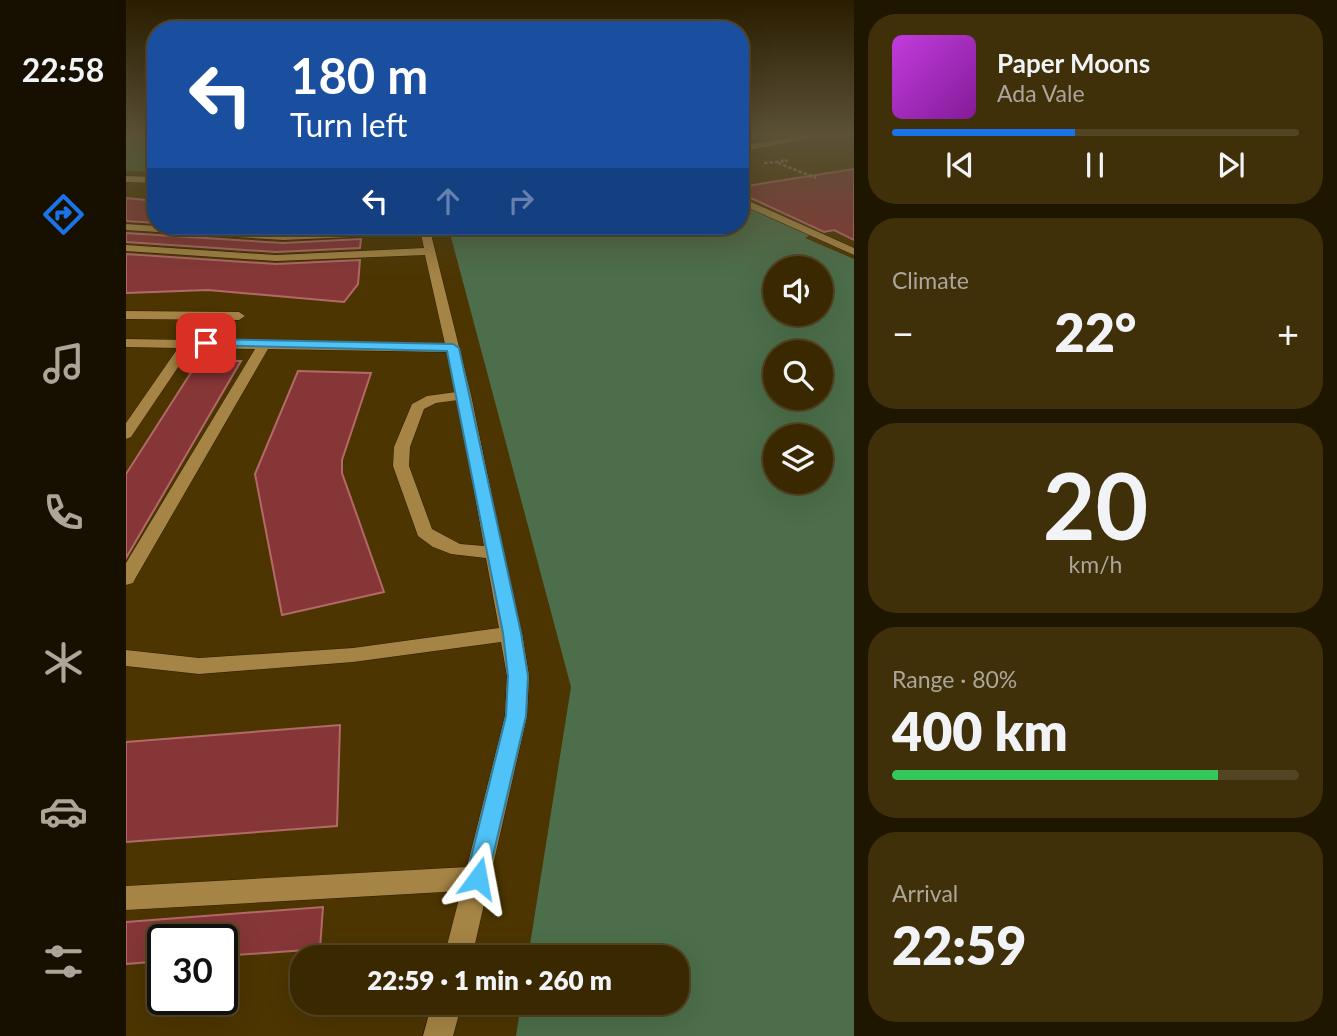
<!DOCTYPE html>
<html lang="en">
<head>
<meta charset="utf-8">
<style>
  body { margin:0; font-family:Lato,sans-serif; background:#40300a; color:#f1f3f6; height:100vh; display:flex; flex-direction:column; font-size:26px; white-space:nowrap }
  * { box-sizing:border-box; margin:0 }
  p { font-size:23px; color:#aba699 }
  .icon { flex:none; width:38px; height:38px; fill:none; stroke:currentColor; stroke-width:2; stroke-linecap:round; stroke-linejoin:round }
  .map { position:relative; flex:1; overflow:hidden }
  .sheet { display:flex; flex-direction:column; gap:14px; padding:14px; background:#1f1600; width:483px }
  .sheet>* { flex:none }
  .top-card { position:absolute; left:21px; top:21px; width:602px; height:214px; border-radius:28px; box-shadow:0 7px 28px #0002,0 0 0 2px #534422; background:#1a4fa0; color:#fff; overflow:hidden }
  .fabs { position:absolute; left:637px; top:256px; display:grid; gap:14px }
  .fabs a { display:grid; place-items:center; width:70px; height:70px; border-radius:50%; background:#392800; box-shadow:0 7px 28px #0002,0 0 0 2px #534422; font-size:35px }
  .speed { position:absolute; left:21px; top:924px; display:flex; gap:14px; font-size:35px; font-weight:700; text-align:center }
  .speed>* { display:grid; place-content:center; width:91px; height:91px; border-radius:50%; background:#392800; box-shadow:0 7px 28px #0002,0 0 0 2px #534422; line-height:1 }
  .speed .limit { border:4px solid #111; border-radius:10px; background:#fff; color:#111 }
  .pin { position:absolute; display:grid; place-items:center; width:60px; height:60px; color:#fff; margin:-30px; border-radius:14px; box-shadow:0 4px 10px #0006 }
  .me { position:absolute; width:77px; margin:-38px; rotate:13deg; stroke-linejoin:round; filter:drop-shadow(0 0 5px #0008) }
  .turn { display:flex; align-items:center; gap:24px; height:147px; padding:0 28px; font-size:32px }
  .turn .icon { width:91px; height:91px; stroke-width:2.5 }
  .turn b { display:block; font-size:49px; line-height:60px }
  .lanes { display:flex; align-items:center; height:66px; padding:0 28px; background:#0003; justify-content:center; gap:35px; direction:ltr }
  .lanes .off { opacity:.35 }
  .big { font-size:52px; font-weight:800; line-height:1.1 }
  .sheet .card { flex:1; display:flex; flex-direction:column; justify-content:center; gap:10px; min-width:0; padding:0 24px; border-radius:28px; background:#40300a }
  .sheet .dial { align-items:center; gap:0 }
  .dial b { font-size:91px; line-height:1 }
  .song { display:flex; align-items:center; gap:21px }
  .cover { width:84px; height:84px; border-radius:10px; background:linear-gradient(135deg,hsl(290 70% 55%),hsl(290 70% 35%)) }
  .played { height:7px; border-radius:4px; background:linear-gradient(90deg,#1a73e8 45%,#534422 45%) }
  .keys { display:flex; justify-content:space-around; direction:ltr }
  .heat { display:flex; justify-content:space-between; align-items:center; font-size:38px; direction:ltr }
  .charge { height:10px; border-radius:5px; background:linear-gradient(90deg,#34c759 80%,#534422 0) }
  .trip { position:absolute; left:164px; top:945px; width:399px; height:70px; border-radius:28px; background:#392800; box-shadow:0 7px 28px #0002,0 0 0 2px #534422; font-weight:800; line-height:70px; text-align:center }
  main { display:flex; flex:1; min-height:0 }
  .dock { display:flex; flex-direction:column; width:126px; justify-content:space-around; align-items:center; background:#171000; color:#aba699 }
  .dock .icon { width:49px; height:49px }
  .dock .active { color:#1a73e8 }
  .dock b { font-size:32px; color:#f1f3f6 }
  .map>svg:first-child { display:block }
  .green { fill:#4c6e4a; fill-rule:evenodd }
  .forest { fill:#397336 }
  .building { fill:#863636; stroke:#b16a67; stroke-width:2 }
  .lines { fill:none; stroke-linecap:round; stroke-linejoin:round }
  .minor-casing { stroke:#2d1d00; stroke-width:1 }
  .path { stroke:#a08c63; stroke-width:2.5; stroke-dasharray:3.5 2; stroke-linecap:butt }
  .minor { fill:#a58445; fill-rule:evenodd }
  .route { fill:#4fc3f7; stroke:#337fa1; stroke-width:2 }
</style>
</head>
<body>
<main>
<nav class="dock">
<b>22:58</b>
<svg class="icon active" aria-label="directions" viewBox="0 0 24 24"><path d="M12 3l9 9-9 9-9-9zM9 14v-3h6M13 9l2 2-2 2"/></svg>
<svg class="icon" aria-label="music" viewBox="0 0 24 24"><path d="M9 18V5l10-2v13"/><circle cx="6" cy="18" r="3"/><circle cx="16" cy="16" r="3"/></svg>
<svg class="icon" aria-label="phone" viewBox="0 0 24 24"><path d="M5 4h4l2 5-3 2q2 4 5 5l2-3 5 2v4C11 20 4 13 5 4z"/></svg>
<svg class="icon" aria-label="climate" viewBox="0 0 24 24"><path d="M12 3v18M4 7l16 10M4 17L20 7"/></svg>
<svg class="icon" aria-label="car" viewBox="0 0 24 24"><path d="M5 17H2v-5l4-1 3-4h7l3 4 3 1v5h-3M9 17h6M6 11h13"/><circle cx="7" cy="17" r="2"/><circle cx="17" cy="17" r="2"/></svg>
<svg class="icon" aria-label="filters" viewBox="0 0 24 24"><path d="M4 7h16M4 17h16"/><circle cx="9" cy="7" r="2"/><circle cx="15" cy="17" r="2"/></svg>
</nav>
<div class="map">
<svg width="728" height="1036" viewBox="0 0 728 1036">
  <rect width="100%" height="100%" fill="#4c3500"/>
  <path class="green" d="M614,204L684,235L679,238L728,259V1036H390L395,1003H551V957H402L445,687L322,226H614ZM649,268H695V313H649ZM649,352H695V397H649ZM649,436H695V481H649Z"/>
  <path class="forest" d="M0,133H30V172L0,171Z"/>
  <path class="building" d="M728,169V240L708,230L698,232L614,193V187Z
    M0,198L30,201V223L0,221Z
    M69,226H194V229L157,231Z
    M0,233L157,243L235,239L234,248L150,252L0,242Z
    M0,254L150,264L234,260L232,284L218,302L82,290L0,293Z
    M73,360L115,361L0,558V474Z
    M172,371L245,373L216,460V473L258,592L156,615L129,474Z
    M214,725L211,826L0,842V742Z
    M197,907L194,949L96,956V940H37V961L0,964V922Z"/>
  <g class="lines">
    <defs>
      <path id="minor" d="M694,133H710L614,152V146Z
        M0,176L30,177V183L0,182Z
        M614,197L728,248V255L614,204Z
        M0,224L157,234L303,226L345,395L393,628L396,633L403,676L401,716L346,957H318L335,891L0,910V886L341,867L379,716L381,676L375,642L227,662L73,674L0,666V650L73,658L227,648L373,628L360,558L325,554L307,547L292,536L267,466L268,447L286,404L301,396L330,392L321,352L142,349L9,579L7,583L0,585V563L129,349L65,348L5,437L0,439V423L52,348L0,347V339L319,344L299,255L150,261L0,251V245L150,255L298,248L295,234L157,240L0,230ZM332,400L358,546L334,544L306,529L283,466L284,447L298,409L310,403Z
        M0,311L113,312L119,316L113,320L0,319Z
        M306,1003H336L327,1036H297Z"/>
    </defs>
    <use href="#minor" class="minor-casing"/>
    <path class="path" d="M0,138L16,133
      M638,163L661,161L656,159
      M652,163L690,178"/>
    <use href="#minor" class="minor"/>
  </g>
  <linearGradient id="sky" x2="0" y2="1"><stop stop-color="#2a1d00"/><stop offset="0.48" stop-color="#5b5137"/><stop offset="1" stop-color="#5b5137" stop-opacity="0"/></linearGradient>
  <rect width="728" height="278" fill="url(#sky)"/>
  <path class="route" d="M80,339L327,344L333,348L395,633L402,676L400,716L360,885L352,888L343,885L340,878L380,716L382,676L377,633L321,351L76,345V340Z"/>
</svg>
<div class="fabs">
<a><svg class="icon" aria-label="sound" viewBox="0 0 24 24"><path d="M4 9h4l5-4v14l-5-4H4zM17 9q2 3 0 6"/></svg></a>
<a><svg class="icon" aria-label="search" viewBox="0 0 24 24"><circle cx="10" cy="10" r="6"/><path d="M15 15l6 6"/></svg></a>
<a><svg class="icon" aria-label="layers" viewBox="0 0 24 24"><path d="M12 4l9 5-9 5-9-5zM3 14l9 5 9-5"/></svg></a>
</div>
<div class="speed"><div class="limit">30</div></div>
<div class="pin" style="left:80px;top:343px;background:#d93025"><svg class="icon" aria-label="arrive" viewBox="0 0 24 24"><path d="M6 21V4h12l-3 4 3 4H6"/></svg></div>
<svg class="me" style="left:352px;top:878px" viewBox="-20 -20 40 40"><path d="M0-17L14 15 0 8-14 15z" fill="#4fc3f7" stroke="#fff" stroke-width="4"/></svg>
<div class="trip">22:59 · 1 min · 260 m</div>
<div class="top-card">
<div class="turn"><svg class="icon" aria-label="left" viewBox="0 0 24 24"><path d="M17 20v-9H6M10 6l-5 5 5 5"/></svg><div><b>180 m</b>Turn left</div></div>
<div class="lanes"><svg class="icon" aria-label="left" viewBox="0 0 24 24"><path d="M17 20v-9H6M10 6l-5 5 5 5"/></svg><svg class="icon off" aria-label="ahead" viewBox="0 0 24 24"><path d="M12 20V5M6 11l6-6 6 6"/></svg><svg class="icon off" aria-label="right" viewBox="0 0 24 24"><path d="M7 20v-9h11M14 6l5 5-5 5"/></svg></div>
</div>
</div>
<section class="sheet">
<div class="card">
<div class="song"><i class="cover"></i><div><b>Paper Moons</b><p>Ada Vale</p></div></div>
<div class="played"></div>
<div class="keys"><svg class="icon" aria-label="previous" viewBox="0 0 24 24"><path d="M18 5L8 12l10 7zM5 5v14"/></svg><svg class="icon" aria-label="pause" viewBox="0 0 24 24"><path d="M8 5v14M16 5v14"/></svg><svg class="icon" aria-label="next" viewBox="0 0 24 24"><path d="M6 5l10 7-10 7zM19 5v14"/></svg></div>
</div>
<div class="card"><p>Climate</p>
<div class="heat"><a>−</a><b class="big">22°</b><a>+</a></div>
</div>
<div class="card dial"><b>20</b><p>km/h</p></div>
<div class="card"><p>Range · 80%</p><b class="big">400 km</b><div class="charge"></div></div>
<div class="card"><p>Arrival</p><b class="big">22:59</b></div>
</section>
</main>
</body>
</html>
